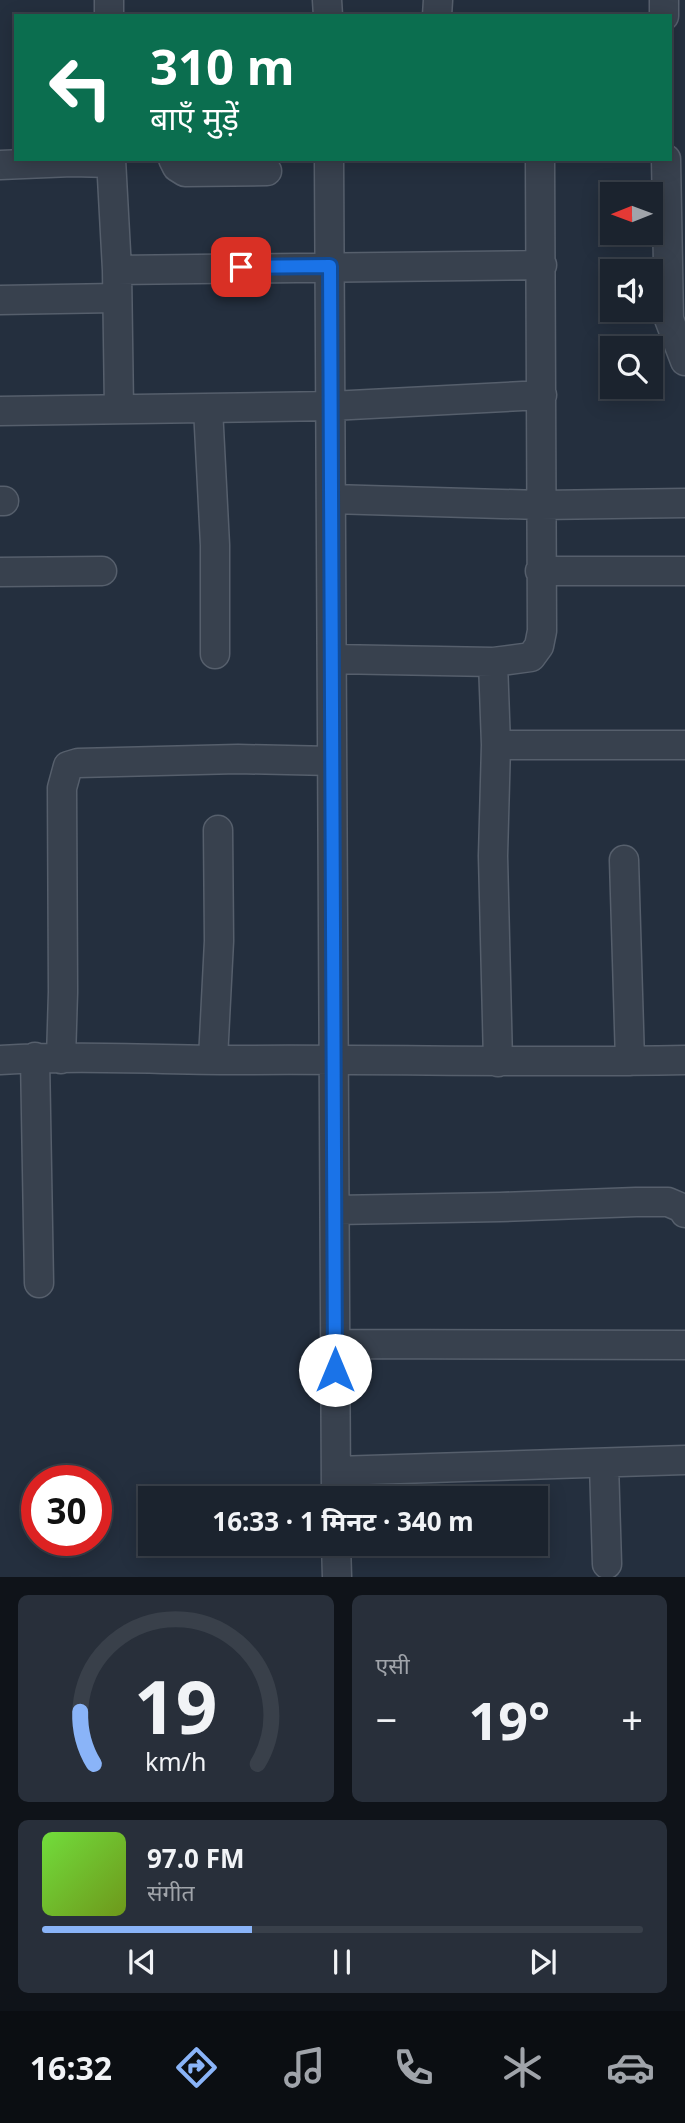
<!DOCTYPE html>
<html lang="hi">
<head>
<meta charset="utf-8">
<style>
  body { margin:0; font-family:"Noto Sans","Noto Sans Devanagari",sans-serif; background:#282f3a; color:#f1f3f6; height:100vh; display:flex; flex-direction:column; font-size:26px; white-space:nowrap }
  * { box-sizing:border-box; margin:0 }
  p { font-size:23px; color:#a0a4aa }
  .icon { flex:none; width:38px; height:38px; fill:none; stroke:currentColor; stroke-width:2; stroke-linecap:round; stroke-linejoin:round }
  .map { position:relative; height:1577px; overflow:hidden }
  .drawer { display:flex; flex-direction:column; gap:18px; padding:18px; background:#0f1319; flex:1 }
  .drawer>* { flex:none }
  .hud { position:absolute; left:14px; top:14px; width:658px; height:147px; border-radius:0px; box-shadow:0 4px 18px #0003,0 0 0 2px #39404a; background:#0b6e4f; color:#fff; overflow:hidden }
  .needle { width:46px; rotate:269deg }
  .tools { position:absolute; left:600px; top:182px; display:grid; gap:14px }
  .tools a { display:grid; place-items:center; width:63px; height:63px; border-radius:0px; background:#1b232e; box-shadow:0 4px 18px #0003,0 0 0 2px #39404a; font-size:35px }
  .speed { position:absolute; left:21px; top:1465px; display:flex; gap:14px; font-size:35px; font-weight:700; text-align:center }
  .speed>* { display:grid; place-content:center; width:91px; height:91px; border-radius:50%; background:#1b232e; box-shadow:0 4px 18px #0003,0 0 0 2px #39404a; line-height:1 }
  .speed .limit { border:10px solid #d22; background:#fff; color:#111 }
  .pin { position:absolute; display:grid; place-items:center; width:60px; height:60px; color:#fff; margin:-30px; border-radius:14px; box-shadow:0 4px 10px #0006 }
  .me { position:absolute; width:77px; margin:-38px; rotate:0deg; stroke-linejoin:round; filter:drop-shadow(0 0 5px #0008) }
  .turn { display:flex; align-items:center; gap:24px; height:147px; padding:0 21px; font-size:32px }
  .turn .icon { width:91px; height:91px; stroke-width:2.5 }
  .turn b { display:block; font-size:49px; line-height:60px }
  .big { font-size:52px; font-weight:700; line-height:1.1 }
  .drawer .tile { flex:1; display:flex; flex-direction:column; justify-content:center; gap:10px; min-width:0; padding:0 24px; border-radius:10px; background:#282f3a }
  .drawer .dial { align-items:center; gap:0 }
  .dial svg { height:182px; overflow:visible; fill:none; stroke:#39404a; stroke-width:7; stroke-linecap:round; text-anchor:middle }
  .dial text { fill:#f1f3f6; stroke:none }
  .song { display:flex; align-items:center; gap:21px }
  .cover { width:84px; height:84px; border-radius:10px; background:linear-gradient(135deg,hsl(100 70% 55%),hsl(80 70% 35%)) }
  .played { height:7px; border-radius:4px; background:linear-gradient(90deg,#8ab4f8 35%,#39404a 35%) }
  .keys { display:flex; justify-content:space-around; direction:ltr }
  .heat { display:flex; justify-content:space-between; align-items:center; font-size:38px; direction:ltr }
  .drawer .tiles { flex:1; display:grid; gap:18px; grid-template-columns:1fr 1fr }
  .tile:last-child { grid-column:span 2 }
  .trip { position:absolute; left:138px; top:1486px; width:410px; height:70px; border-radius:0px; background:#1b232e; box-shadow:0 4px 18px #0003,0 0 0 2px #39404a; font-weight:700; line-height:70px; text-align:center }
  .tabs { display:flex; height:112px; justify-content:space-around; align-items:center; background:#0b0e12; color:#a0a4aa }
  .tabs .icon { width:49px; height:49px }
  .tabs .active { color:#8ab4f8 }
  .tabs b { font-size:32px; color:#f1f3f6 }
  .map>svg:first-child { display:block }
  .lines { fill:none; stroke-linecap:round; stroke-linejoin:round }
  .street-casing { stroke:#565f6c; stroke-width:31 }
  .street { stroke:#38414e; stroke-width:28 }
  .route-casing { stroke:#114b97; stroke-width:18 }
  .route { stroke:#1a73e8; stroke-width:12 }
</style>
</head>
<body>
<div class="map">
<svg width="685" height="1577" viewBox="0 0 685 1577">
  <rect width="100%" height="100%" fill="#242f3e"/>
  <g class="lines">
    <defs>
      <path id="street" d="M327,0L328,16
        M664,0V16
        M109,16V0
        M437,16L438,0
        M111,159L117,270L119,409
        M173,159L177,167L185,172L267,171
        M329,159L336,1498
        M666,159L669,319L685,361
        M0,165L72,162L111,163
        M117,270L542,265
        M0,300L116,298
        M208,408L215,545V654
        M0,411L331,406L542,395
        M331,499L540,505L685,503
        M0,501H4
        M540,571H685
        M0,572L102,571
        M332,659L493,662L531,657L539,646L542,631L540,159
        M493,662L496,745L493,856L498,1062
        M496,745H685
        M624,860L630,1061
        M35,1057L39,1283
        M61,1059L63,992L62,788L68,766L78,763L238,759L332,761
        M213,1059L219,941L218,830
        M0,1060C81,1055 163,1060 244,1060C391,1059 538,1063 685,1060
        M336,1210L500,1207L636,1202H668L682,1208L685,1213
        M335,1344L685,1345
        M604,1464L607,1564
        M336,1471L685,1460
        M336,1544L337,1577"/>
    </defs>
    <use href="#street" class="street-casing"/>
    <use href="#street" class="street"/>
  </g>
  <g class="lines">
    <defs>
      <path id="route" d="M241,267L330,266L335,1370"/>
    </defs>
    <use href="#route" class="route-casing"/>
    <use href="#route" class="route"/>
  </g>
</svg>
<div class="tools">
<a><svg class="needle" viewBox="-14 -14 28 28"><path d="M0-13l5 13h-10z" fill="#e53935"/><path d="M0 13l5-13h-10z" fill="#a0a4aa"/></svg></a>
<a><svg class="icon" aria-label="sound" viewBox="0 0 24 24"><path d="M4 9h4l5-4v14l-5-4H4zM17 9q2 3 0 6"/></svg></a>
<a><svg class="icon" aria-label="search" viewBox="0 0 24 24"><circle cx="10" cy="10" r="6"/><path d="M15 15l6 6"/></svg></a>
</div>
<div class="speed"><div class="limit">30</div></div>
<div class="pin" style="left:241px;top:267px;background:#d93025"><svg class="icon" aria-label="arrive" viewBox="0 0 24 24"><path d="M6 21V4h12l-3 4 3 4H6"/></svg></div>
<svg class="me" style="left:335px;top:1370px" viewBox="-20 -20 40 40"><circle r="19" fill="#fff"/><path d="M0-13L10 11 0 6-10 11z" fill="#1a73e8"/></svg>
<div class="trip">16:33 · 1 मिनट · 340 m</div>
<div class="hud">
<div class="turn"><svg class="icon" aria-label="left" viewBox="0 0 24 24"><path d="M17 20v-9H6M10 6l-5 5 5 5"/></svg><div><b>310 m</b>बाएँ मुड़ें</div></div>
</div>
</div>
<section class="drawer">
<div class="tiles">
<div class="tile dial"><svg viewBox="0 0 100 80">
<path d="M14 69A42 42 0 1 1 86 69"/>
<path d="M14 69A42 42 0 0 1 8 46" stroke="#8ab4f8"/>
<text x="50" y="56" font-size="32" font-weight="700">19</text>
<text x="50" y="72" font-size="11">km/h</text>
</svg></div>
<div class="tile"><p>एसी</p>
<div class="heat"><a>−</a><b class="big">19°</b><a>+</a></div>
</div>
<div class="tile">
<div class="song"><i class="cover"></i><div><b>97.0 FM</b><p>संगीत</p></div></div>
<div class="played"></div>
<div class="keys"><svg class="icon" aria-label="previous" viewBox="0 0 24 24"><path d="M18 5L8 12l10 7zM5 5v14"/></svg><svg class="icon" aria-label="pause" viewBox="0 0 24 24"><path d="M8 5v14M16 5v14"/></svg><svg class="icon" aria-label="next" viewBox="0 0 24 24"><path d="M6 5l10 7-10 7zM19 5v14"/></svg></div>
</div>
</div>
</section>
<nav class="tabs">
<b>16:32</b>
<svg class="icon active" aria-label="directions" viewBox="0 0 24 24"><path d="M12 3l9 9-9 9-9-9zM9 14v-3h6M13 9l2 2-2 2"/></svg>
<svg class="icon" aria-label="music" viewBox="0 0 24 24"><path d="M9 18V5l10-2v13"/><circle cx="6" cy="18" r="3"/><circle cx="16" cy="16" r="3"/></svg>
<svg class="icon" aria-label="phone" viewBox="0 0 24 24"><path d="M5 4h4l2 5-3 2q2 4 5 5l2-3 5 2v4C11 20 4 13 5 4z"/></svg>
<svg class="icon" aria-label="climate" viewBox="0 0 24 24"><path d="M12 3v18M4 7l16 10M4 17L20 7"/></svg>
<svg class="icon" aria-label="car" viewBox="0 0 24 24"><path d="M5 17H2v-5l4-1 3-4h7l3 4 3 1v5h-3M9 17h6M6 11h13"/><circle cx="7" cy="17" r="2"/><circle cx="17" cy="17" r="2"/></svg>
</nav>
</body>
</html>
